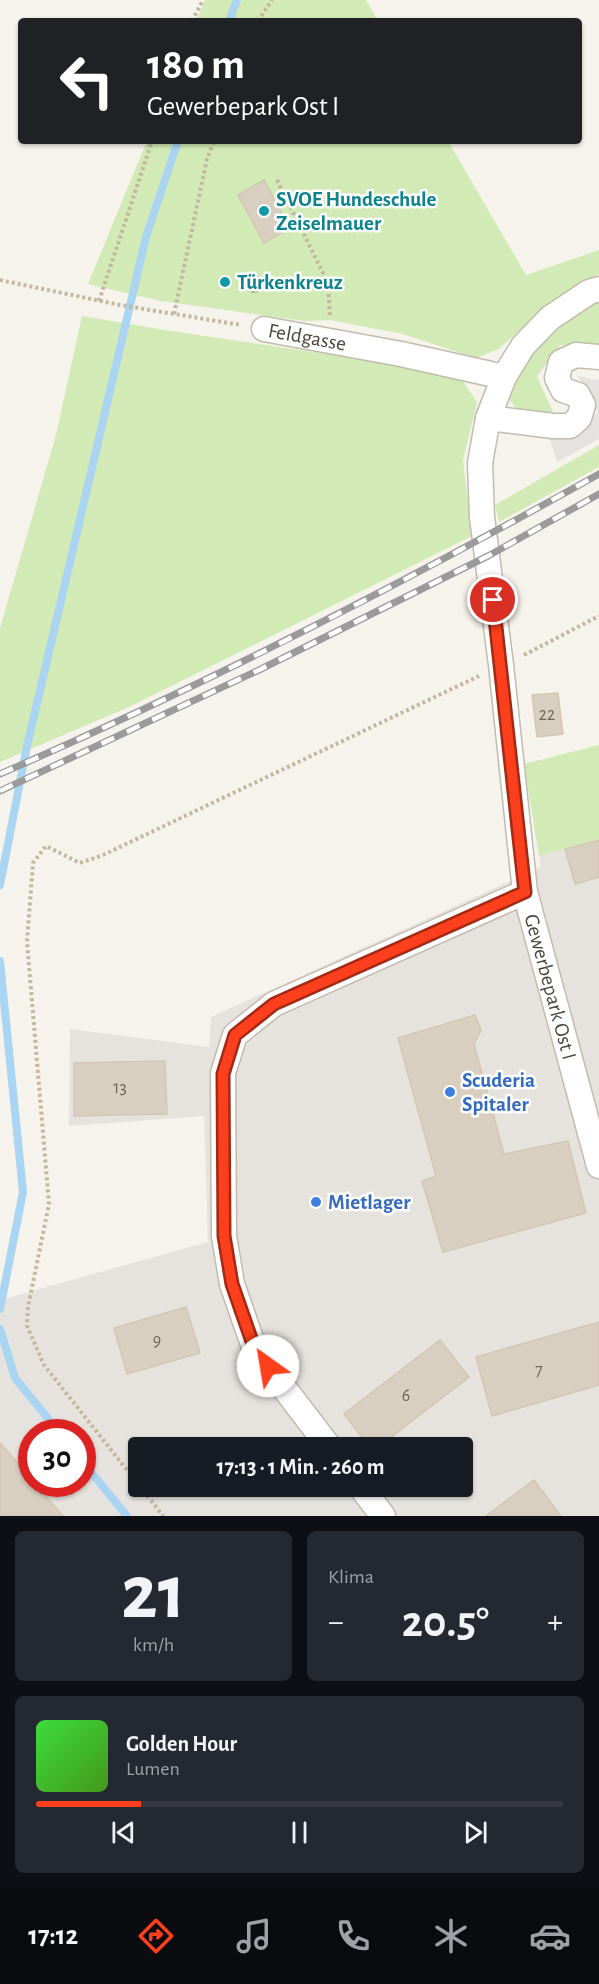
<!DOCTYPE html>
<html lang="de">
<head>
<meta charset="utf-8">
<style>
  body { margin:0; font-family:"Alegreya Sans",sans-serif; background:#242831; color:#f1f3f6; height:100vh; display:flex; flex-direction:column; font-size:22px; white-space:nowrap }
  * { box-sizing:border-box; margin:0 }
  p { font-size:20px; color:#9ea1a6 }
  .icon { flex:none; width:33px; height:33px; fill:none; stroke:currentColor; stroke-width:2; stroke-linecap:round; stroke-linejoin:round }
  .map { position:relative; height:1516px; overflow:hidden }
  .details { display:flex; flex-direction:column; gap:15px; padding:15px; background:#0d0f14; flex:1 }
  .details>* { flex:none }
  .top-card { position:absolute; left:18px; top:18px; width:564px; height:126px; border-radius:6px; box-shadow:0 2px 4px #0004; background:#202124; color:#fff; overflow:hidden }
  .speed { position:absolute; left:18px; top:1419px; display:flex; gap:12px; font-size:30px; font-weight:700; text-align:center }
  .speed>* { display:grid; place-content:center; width:78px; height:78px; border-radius:50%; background:#171b24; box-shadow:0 2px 4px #0004; line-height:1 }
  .speed .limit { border:9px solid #d22; background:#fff; color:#111 }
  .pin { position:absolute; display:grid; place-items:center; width:51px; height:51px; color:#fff; margin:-26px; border:3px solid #fff; border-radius:50%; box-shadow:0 2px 6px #0007 }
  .me { position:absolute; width:66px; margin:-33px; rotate:328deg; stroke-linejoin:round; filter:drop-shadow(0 0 4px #0008) }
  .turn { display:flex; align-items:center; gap:21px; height:126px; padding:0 30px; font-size:27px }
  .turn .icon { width:78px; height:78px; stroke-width:2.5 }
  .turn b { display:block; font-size:42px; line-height:51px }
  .big { font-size:45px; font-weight:700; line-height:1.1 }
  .details .widget { flex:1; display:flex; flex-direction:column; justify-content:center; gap:9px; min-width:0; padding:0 21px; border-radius:9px; background:#242831 }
  .details .dial { align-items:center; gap:0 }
  .dial b { font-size:78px; line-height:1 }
  .song { display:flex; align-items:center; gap:18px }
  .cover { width:72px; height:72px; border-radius:9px; background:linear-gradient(135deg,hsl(120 70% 55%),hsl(100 70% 35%)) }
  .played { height:6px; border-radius:3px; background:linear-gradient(90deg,#fc3f1d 20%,#363941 20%) }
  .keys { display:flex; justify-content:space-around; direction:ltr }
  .heat { display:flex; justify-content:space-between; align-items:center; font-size:33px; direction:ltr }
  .details .tiles { flex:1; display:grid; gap:15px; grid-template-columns:1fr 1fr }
  .widget:last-child { grid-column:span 2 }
  .trip { position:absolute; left:128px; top:1437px; width:345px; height:60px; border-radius:6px; background:#171b24; box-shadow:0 2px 4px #0004; font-weight:700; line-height:60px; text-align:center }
  .tabs { display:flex; height:96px; justify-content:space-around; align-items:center; background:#090b0e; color:#9ea1a6 }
  .tabs .icon { width:42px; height:42px }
  .tabs .on { color:#fc3f1d }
  .tabs b { font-size:27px; color:#f1f3f6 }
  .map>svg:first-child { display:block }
  .industrial { fill:#e6e2dd; fill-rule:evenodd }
  .green { fill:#d2eab5 }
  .parking { fill:#e5e3e0 }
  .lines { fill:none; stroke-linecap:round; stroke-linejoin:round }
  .stream { stroke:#a9d4f2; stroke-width:8 }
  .building { fill:#d8cfc1; stroke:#d3c7b4; stroke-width:1.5 }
  .minor-casing { stroke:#c2bbae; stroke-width:27 }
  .path { stroke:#c4b79f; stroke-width:4; stroke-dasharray:3 3; stroke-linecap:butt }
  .minor { stroke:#fff; stroke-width:24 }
  .rail-casing { stroke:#9a9a9a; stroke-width:7 }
  .rail { stroke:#fff; stroke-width:4.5; stroke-dasharray:14; stroke-linecap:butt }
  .tree { fill:#97b381 }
  .route-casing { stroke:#a42913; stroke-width:15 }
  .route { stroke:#fc3f1d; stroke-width:10 }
  .culture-dot { fill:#0f9aa8; stroke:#fff; stroke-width:2 }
  .shop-dot { fill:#3f7fe0; stroke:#fff; stroke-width:2 }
  .labels { text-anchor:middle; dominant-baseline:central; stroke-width:5; stroke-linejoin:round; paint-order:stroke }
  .number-label { font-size:18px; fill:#6e675b }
  .culture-label { font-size:21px; font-weight:bold; fill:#0d838f; stroke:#fff; text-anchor:start }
  .street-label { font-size:21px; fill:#4b4439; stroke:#fff }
  .shop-label { font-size:21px; font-weight:bold; fill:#366cbe; stroke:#fff; text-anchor:start }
</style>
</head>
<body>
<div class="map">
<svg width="599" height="1516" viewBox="0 0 599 1516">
  <rect width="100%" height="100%" fill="#f6f3ec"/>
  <path class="industrial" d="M599,839V1516H0V1300L208,1242L204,1116L69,1126L70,1029L209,1047L211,1017L541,867L539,856ZM32,1432H82V1484H32ZM138,1448H462V1486H138Z"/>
  <path class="green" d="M205,0H366L378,21H196Z
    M147,141H448L526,275L599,250V274L551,301L499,349L476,358L403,334L330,320L305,321L161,301L88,284Z
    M599,301V348L561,345L537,376L553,412L543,416L520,414L510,400C514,389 517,374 523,364C537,343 576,310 599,301Z
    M82,316L165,330L414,367L462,380L477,402L463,461L472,536L129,707L0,762V628L56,435Z
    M599,445V467L499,522L495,505Z
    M599,745V839L539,856L524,764Z"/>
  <path class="parking" d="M578,376L599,380V439L557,462L550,439L598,413Z"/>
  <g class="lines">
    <path class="stream" d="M229,21L237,0
      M0,885L27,746L146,237L178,141
      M0,961L23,1192L0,1309
      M0,1329L15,1378L59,1432
      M82,1461L127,1516"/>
  </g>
  <path class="building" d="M264,180L290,228L264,243L238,195Z
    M558,693L563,734L537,737L532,695Z
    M599,840V877L575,884L565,849Z
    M475,1015L481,1030L474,1044L504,1154L568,1141L586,1213L443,1252L422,1181L436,1176L398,1038Z
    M165,1061L167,1114L74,1116V1063Z
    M186,1307L200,1353L127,1374L114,1328Z
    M599,1322V1385L492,1416L476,1357Z
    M440,1340L469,1377L377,1448H370L344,1414Z
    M0,1443L32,1479V1484H35L63,1516H0Z
    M534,1480L561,1516H486Z"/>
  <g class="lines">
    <defs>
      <g id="minor">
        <path id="s1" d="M599,289L589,292L550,318L523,346L504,377L488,418L480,463L482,517L501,665L525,892L599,1166"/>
        <path id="s2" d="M264,329L401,354L504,377"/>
        <path d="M488,418L553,426H570L579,418L583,405L578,395L563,390L557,378L561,362L576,355L599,357"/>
        <path d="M330,1448L255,1350L232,1284L224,1236L223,1073L235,1035L274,1004L525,892"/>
        <path d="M360,1486L383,1516"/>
      </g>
    </defs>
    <use href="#minor" class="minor-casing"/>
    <path class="path" d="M192,21L203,0
      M258,21L272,0
      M277,180L328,283L330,317
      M0,280L120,305L241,325
      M99,301L152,141
      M174,314L207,159L214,141
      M524,655L599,616
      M138,1484L44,1365L27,1326L28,1307L49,1204L27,942L33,863L46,846L80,863L103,855L479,676
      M140,1486L163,1516"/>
    <use href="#minor" class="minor"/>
    <defs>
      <path id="rail" d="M0,774C205,685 404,583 599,474
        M0,791L259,670L488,556L599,494"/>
    </defs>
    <use href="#rail" class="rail-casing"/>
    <use href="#rail" class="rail"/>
  </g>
  <circle class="tree" cx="254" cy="284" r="9"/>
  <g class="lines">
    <defs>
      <path id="route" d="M268,1366L255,1350L232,1284L224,1236L223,1074L235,1035L274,1004L525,892L493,600"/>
    </defs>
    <use href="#route" class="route-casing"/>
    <use href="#route" class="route"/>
  </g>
  <g class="culture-dot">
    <circle cx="264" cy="211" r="6"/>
    <circle cx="225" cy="282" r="6"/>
  </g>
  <g class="shop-dot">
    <circle cx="450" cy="1092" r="6"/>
    <circle cx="316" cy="1202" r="6"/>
  </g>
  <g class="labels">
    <g class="number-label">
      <text x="547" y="715">22</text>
      <text x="120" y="1088">13</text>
      <text x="157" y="1341">9</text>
      <text x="539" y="1371">7</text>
      <text x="406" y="1396">6</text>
    </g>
    <g class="culture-label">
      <text x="276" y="199">SVOE Hundeschule<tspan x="276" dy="24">Zeiselmauer</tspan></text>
      <text x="237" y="282">Türkenkreuz</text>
    </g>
    <g class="street-label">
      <text stroke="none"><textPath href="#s2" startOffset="44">Feldgasse</textPath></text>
      <text stroke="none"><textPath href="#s1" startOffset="752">Gewerbepark Ost I</textPath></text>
    </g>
    <g class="shop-label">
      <text x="462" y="1080">Scuderia<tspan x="462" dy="24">Spitaler</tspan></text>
      <text x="328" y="1202">Mietlager</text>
    </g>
  </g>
</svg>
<div class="speed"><div class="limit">30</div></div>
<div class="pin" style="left:493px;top:600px;background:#d93025"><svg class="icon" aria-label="arrive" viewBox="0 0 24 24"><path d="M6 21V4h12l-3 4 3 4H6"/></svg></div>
<svg class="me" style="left:268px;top:1366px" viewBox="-20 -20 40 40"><circle r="19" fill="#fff"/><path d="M0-13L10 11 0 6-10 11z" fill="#fc3f1d"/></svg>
<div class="trip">17:13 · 1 Min. · 260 m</div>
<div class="top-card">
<div class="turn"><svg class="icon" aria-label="left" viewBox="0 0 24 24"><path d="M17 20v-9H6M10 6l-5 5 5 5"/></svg><div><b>180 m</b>Gewerbepark Ost I</div></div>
</div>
</div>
<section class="details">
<div class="tiles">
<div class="widget dial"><b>21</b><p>km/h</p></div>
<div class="widget"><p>Klima</p>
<div class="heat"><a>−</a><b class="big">20.5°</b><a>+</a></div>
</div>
<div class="widget">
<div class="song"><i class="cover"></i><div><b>Golden Hour</b><p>Lumen</p></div></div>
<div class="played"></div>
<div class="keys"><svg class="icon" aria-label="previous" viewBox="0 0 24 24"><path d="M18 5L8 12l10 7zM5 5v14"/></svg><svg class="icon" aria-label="pause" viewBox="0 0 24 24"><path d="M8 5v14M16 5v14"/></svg><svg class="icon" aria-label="next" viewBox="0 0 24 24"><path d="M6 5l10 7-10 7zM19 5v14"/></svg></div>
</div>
</div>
</section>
<nav class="tabs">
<b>17:12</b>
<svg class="icon on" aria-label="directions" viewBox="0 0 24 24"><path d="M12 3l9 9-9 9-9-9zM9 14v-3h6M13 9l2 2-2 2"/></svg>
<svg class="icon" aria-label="music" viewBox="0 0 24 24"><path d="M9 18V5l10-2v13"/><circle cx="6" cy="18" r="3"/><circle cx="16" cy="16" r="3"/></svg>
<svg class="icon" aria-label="phone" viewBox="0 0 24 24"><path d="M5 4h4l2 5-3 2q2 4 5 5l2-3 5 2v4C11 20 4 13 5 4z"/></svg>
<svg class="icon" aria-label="climate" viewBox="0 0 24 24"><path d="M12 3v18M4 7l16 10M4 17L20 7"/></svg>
<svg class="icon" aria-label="car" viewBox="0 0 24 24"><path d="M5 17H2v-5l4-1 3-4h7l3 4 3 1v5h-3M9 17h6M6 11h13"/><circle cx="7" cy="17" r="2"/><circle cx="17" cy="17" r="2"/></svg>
</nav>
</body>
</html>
